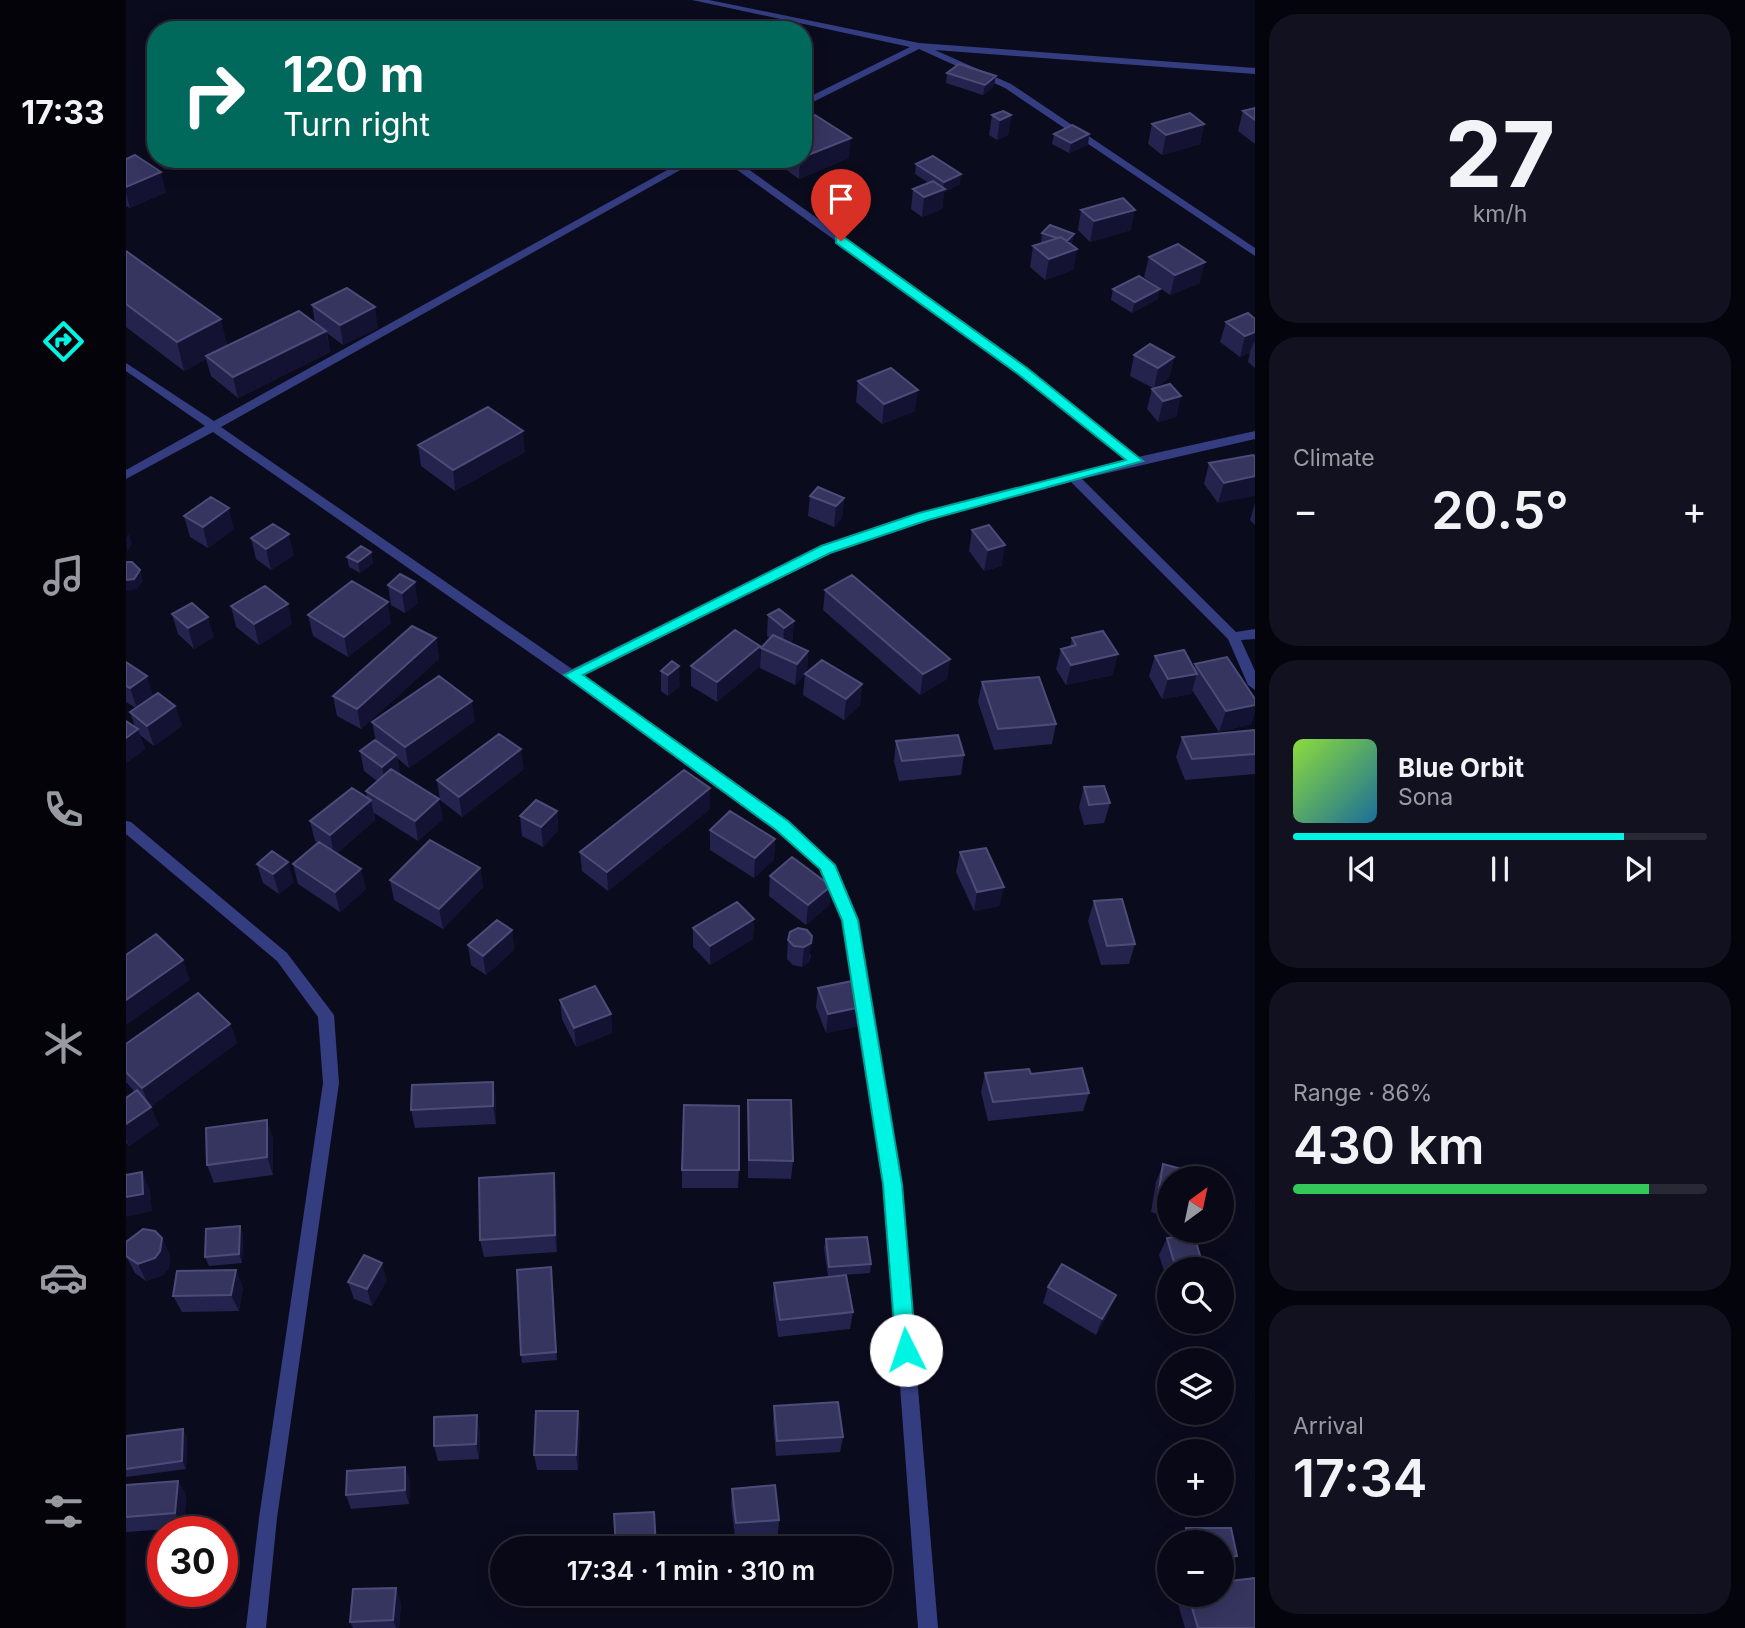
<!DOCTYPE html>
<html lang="en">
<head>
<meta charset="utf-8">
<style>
  body { margin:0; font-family:Inter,sans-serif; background:#11111f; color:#f1f3f6; height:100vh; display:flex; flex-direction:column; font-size:26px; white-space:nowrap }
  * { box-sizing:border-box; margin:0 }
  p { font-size:23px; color:#989aa1 }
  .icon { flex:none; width:38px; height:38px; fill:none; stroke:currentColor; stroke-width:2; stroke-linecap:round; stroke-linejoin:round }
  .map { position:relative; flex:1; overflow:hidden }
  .side { display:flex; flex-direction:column; gap:14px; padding:14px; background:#04040c; width:490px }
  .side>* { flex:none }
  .guide { position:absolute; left:21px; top:21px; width:665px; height:147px; border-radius:28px; box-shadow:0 4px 18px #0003,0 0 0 2px #292935; background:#00695c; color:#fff; overflow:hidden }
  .needle { width:46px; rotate:33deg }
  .tools { position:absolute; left:1031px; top:1166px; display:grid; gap:14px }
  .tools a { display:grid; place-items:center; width:77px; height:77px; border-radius:50%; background:#080816; box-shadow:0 4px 18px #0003,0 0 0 2px #292935; font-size:35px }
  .speed { position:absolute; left:21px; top:1516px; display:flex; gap:14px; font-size:35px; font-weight:700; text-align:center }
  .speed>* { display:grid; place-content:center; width:91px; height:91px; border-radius:50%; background:#080816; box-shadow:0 4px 18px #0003,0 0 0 2px #292935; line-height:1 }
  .speed .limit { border:10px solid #d22; background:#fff; color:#111 }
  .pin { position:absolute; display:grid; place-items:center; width:60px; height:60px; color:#fff; margin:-72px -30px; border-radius:50% 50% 50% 0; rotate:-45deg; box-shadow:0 0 7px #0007 }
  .pin .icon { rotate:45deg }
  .me { position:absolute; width:77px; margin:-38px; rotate:356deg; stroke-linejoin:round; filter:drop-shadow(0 0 5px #0008) }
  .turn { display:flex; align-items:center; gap:24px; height:147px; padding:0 21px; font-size:32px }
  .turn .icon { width:91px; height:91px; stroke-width:2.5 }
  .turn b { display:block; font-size:49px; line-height:60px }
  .big { font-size:52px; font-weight:600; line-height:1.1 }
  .side .card { flex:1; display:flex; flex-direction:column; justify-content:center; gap:10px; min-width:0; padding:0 24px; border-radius:28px; background:#11111f }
  .side .dial { align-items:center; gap:0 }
  .dial b { font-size:91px; line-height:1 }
  .song { display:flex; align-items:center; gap:21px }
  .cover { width:84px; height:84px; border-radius:10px; background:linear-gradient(135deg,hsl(90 70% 55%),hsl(200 70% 35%)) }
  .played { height:7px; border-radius:4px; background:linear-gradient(90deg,#00f4e4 80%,#292935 80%) }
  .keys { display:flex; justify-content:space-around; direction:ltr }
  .heat { display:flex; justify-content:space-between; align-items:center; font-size:38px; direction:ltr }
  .charge { height:10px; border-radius:5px; background:linear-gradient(90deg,#34c759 86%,#292935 0) }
  .trip { position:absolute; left:364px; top:1536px; width:402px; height:70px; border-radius:35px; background:#080816; box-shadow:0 4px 18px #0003,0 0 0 2px #292935; font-weight:600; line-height:70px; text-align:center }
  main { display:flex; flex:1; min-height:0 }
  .tabs { display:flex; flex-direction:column; width:126px; justify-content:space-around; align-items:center; background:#030309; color:#989aa1 }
  .tabs .icon { width:49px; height:49px }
  .tabs .active { color:#00f4e4 }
  .tabs b { font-size:32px; color:#f1f3f6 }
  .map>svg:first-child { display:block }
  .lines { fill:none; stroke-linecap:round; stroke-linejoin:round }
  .minor { fill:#343d80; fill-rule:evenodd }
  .wall { fill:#24234d }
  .shaded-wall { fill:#131232 }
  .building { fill:#363560; stroke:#4d4c79; stroke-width:2 }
  .route { fill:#00f4e4; stroke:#009f94; stroke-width:2 }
</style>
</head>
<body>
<main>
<nav class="tabs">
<b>17:33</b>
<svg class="icon active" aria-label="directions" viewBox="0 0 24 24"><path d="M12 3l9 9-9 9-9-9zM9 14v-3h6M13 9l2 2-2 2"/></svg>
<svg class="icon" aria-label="music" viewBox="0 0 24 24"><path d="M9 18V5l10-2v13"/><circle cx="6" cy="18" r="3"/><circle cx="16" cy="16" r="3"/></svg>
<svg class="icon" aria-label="phone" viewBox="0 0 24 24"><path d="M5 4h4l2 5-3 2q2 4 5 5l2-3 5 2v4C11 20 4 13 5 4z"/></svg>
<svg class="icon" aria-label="climate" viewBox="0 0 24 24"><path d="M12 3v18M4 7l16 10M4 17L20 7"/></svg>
<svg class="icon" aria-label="car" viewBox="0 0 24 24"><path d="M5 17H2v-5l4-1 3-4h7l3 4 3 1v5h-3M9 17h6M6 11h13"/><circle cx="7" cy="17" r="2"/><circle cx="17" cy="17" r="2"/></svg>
<svg class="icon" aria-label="filters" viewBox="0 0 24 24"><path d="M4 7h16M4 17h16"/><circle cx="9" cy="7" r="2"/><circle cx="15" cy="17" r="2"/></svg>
</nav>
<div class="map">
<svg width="1129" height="1628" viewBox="0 0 1129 1628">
  <rect width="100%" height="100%" fill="#0b0b1e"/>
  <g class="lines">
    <path class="minor" d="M566,0H583L793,43L1129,68V74L809,50L885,84L1129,248V256L879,88L793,49L677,107V100L784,47Z
      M561,159H574L95,427L446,669L695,547L794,514L1001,460L856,346L596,159H608L864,341L1012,457L1129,431V439L956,479L1110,632L1129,629V639L1115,640L1129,671V690L1122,685L1102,639L945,482L802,520L703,553L455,676L661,822L705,861L731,920L775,1184L812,1628H792L759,1184L717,920L694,868L651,830L440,678L87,432L0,479V470L79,426L0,371V363L88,421Z
      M0,821L5,822L161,953L208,1015L213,1083L151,1518L140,1628H120L133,1518L197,1083L192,1017L151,961L0,834Z"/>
  </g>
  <path class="wall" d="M821,73L868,86L857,95L820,83Z
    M1129,108V144L1112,131L1117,111Z
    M866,115H885L882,135L871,140L863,135Z
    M1026,124H1078L1074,144L1036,155L1022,144Z
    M928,134H963L962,145L943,153L926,144Z
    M30,151V159H59V162L40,170L29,162L27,152Z
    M723,158L673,179L645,159H677Z
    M0,159L40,192L4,208L0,206Z
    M790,164L834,184L818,192L816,209L796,217L785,209L787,189L803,183L789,174Z
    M955,210L1005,230L964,242L952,230Z
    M916,233L946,244V245L951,249L947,270L919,280L904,267L907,246L915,243Z
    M0,251L101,345L189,323L186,305L252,328L217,345L201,333L204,352L112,398L85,376L80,359L58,371L0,327Z
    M1023,257L1074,283L1044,295L1018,277Z
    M987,289L1032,299L1006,313L985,300Z
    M1129,319V368L1122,362L1124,352L1114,357L1094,342L1100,322Z
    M1008,355L1048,357L1043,378L1029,388L1055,396L1050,417L1032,422L1021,409L1026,389L1027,388L1004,376Z
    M732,381L789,411L756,424L730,402Z
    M292,445L399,452L329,491L295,466Z
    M1127,455L1092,503L1078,484L1083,463Z
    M684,496L718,498L716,518L708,527L682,516Z
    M1129,503V525L1124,520Z
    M58,516L108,529L82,548L64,537Z
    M846,530L876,566L858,571L843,551Z
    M125,538L168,555L145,570L130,559Z
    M245,552L247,563L234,573L223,567L221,557Z
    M262,585L292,603L279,613L265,605Z
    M699,590L824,659L821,679L794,695L697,610Z
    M105,606L166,624L133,645L110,627Z
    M46,614L88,637L68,649L52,634Z
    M182,615L265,623L222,657L187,636Z
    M642,615L668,621L666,642L664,643L682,651L681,672L669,685L634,668L635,648L644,638L641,636Z
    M310,638L313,659L235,729L211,716L207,696Z
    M946,638L987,675L940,685L930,669L935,649L944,647Z
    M1029,656L1068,668L1069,664L1125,724L1093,732L1066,690L1065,694L1036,699L1023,676Z
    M546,661L554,686L542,696L535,691V671Z
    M0,662L28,696L49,706L56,726L28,746L14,735L19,749L0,763V721L9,727L4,712L10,708L0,702Z
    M565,666H634L591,702L565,686Z
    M679,674L736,684L734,705L718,720L677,695Z
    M856,682L930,724L926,744L868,750L852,702Z
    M349,721L283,768L271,758L274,775L317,819L292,841L248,813L249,820L211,853L240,889L214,912L172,884L167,864L192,843L189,841L184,821L241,797L240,791L251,781L238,771L234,751L250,741L246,722Z
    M1129,730V774L1059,780L1050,757L1056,737Z
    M770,741L838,755L835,775L773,781L768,761Z
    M398,769L336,817L314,800L311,780Z
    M958,787L984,803L978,823L958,825L953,807Z
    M584,809L482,891L456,871L454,852Z
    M431,811L432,831L417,847L396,836L394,816Z
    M584,830L649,839L648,859L628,878L584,850Z
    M834,852L878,887L873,906L848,911L830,872Z
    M131,864L168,882L153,894L137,883Z
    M354,868L357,887L317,929L268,900L264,880Z
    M644,876L705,886L703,905L680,925L643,896Z
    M968,901L1009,944L1003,964L975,965L962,921Z
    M628,919L627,939L584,965L567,947V928Z
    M386,930L388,950L360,975L345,965L342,945Z
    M664,932L685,955L683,962L676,967L667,965L661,959L662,940Z
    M692,988L735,1007L733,1026L700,1033L690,1007Z
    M434,1000L485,1014L486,1033L450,1047L436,1019Z
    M104,1024L111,1043L24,1107L33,1125L3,1146L0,1142V1098L9,1092L0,1082V1044Z
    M859,1073L905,1074L963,1093L957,1111L862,1121L855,1092Z
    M367,1082L370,1100V1124L289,1128L285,1110Z
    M622,1100L667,1161L665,1179L622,1178Z
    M147,1138V1175L88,1183L81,1165Z
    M1037,1164L1043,1178V1218L1025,1212L1030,1182Z
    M556,1170H613L612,1188H556Z
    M430,1191L431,1252L358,1257L354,1240Z
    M114,1226L117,1235L116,1263L83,1266L79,1257Z
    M36,1238L44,1255L43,1268L37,1275L20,1281L9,1273L0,1256Z
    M1041,1238L1078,1269H1043V1287L1033,1255Z
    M700,1239L745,1264L744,1273L702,1276L698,1248Z
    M425,1267L431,1360L396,1363L395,1355Z
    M261,1280L246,1306L228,1299L222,1282Z
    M648,1283L727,1312L724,1329L652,1337L647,1299Z
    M117,1287L113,1311L56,1312L47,1296Z
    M922,1287L983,1312L970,1335L917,1303Z
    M648,1406L717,1437L714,1452L650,1456L647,1422Z
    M452,1411L454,1426L452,1470H411L408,1455Z
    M354,1431L353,1459L312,1461L308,1446Z
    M0,1436L61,1437L60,1469L0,1477Z
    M279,1467L284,1482L283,1504L225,1509L220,1495Z
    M52,1481L60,1495L58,1528L0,1532V1485Z
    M606,1489L653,1520L652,1534L609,1537L605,1504Z
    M1060,1528H1105L1111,1556L1101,1570H1096V1542H1052Z
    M1055,1594H1096L1129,1628H1059L1051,1600Z
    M275,1602L273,1628H227L224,1622Z"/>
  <path class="shaded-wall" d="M870,76L868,86L857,95L859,85Z
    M885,115L882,135L871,140L874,120Z
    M1078,124L1074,144L1036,155L1040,135Z
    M963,134L962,145L943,153L945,143Z
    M725,138L723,158L673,179L674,159H677V157Z
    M59,159V162L40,170L37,160Z
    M35,172L40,192L4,208L0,193V187Z
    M835,174L834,184L818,192L816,209L796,217L798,197L817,190L818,182Z
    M1009,210L1005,230L964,242L968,221Z
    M948,234L946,244L939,252L941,241Z
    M951,249L947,270L919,280L923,259Z
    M1079,262L1074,283L1044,295L1049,275Z
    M1034,289L1032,299L1006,313L1009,302Z
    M249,307L252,328L217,345L214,325Z
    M95,319L102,348L80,356V359L58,371L51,342Z
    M200,331L204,352L112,398L107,377Z
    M1129,332V343L1128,341L1124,352L1114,357L1119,336Z
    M1048,357L1043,378L1028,389L1032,368Z
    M792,390L789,411L756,424L758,404Z
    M1055,396L1050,417L1032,422L1037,401Z
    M397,431L399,452L329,491L327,470Z
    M1129,476V496L1092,503L1098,483Z
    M718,498L716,518L708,527L710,506Z
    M103,508L108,529L82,548L77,527Z
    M3,534L6,545L1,551L0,538Z
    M163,534L168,555L145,570L140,549Z
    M879,545L876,566L858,571L862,550Z
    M245,552L247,563L234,573L232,562Z
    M14,570L17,581L11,589L0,591V580Z
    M289,582L292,603L279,613L276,593Z
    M262,602L265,623L222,657L218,637Z
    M162,604L166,624L133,645L128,624Z
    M82,617L88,637L68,649L62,628Z
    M668,621L666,642L657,648L658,628Z
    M310,638L313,659L235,729L231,709Z
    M634,646V666L591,702V682Z
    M682,651L681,672L669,685L671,664Z
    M992,654L987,675L940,685L945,665Z
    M824,659L821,679L794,695L797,674Z
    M553,666L554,686L542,696V675Z
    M1071,674L1065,694L1036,699L1042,679Z
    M21,676L28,697L11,709L4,688Z
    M736,684L734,705L718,720L720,699Z
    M346,701L349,721L283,768L279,747Z
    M1129,705V713L1125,724L1093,732L1100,711Z
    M49,706L56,726L28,746L21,726Z
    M12,729L19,749L0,763V738Z
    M395,749L398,769L336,817L333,797Z
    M270,755L274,776L260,787L256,767Z
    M584,788V809L482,891L481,872Z
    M313,799L317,819L292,841L289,821Z
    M245,800L249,820L208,855L204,835Z
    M431,811L432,831L417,847L415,827Z
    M649,839L648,859L628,878L629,858Z
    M162,862L168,882L153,894L147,874Z
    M354,868L357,887L317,929L313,909Z
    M235,869L240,889L214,912L209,892Z
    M705,886L703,905L680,925L682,905Z
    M878,887L873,906L848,911L851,892Z
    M628,919L627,939L584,965V946Z
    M386,930L388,950L360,975L357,956Z
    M686,936L683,962L676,967L678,947Z
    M57,960L64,980L0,1025V1000Z
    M735,1007L733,1026L700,1033L702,1014Z
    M485,1014L486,1033L450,1047L448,1028Z
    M104,1024L111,1043L24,1107L16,1088Z
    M367,1082L370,1100V1124L367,1106Z
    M25,1107L33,1125L3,1146L0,1139V1124Z
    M141,1120L147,1138V1175L141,1157Z
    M16,1172L24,1190L26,1211L0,1217V1197Z
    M428,1173L430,1191L431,1252L429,1235Z
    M114,1226L117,1235L116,1263L113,1254Z
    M36,1238L44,1255L43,1268L37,1275L20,1281L12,1264Z
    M256,1263L261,1280L246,1306L241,1289Z
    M110,1270L117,1287L113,1311L105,1295Z
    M990,1295L983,1312L970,1335L976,1319Z
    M452,1411L454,1426L452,1470L450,1455Z
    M351,1415L354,1431L353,1459L350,1444Z
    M57,1429L61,1437L60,1469L56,1461Z
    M279,1467L284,1482L283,1504L279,1490Z
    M52,1481L60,1495L58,1528L49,1513Z
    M270,1588L275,1602L273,1628H270L267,1620Z"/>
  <path class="building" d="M833,64L870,76L859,85L821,73Z
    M1129,108V120L1117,111Z
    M877,111L885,115L874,120L866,115Z
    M1064,113L1078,124L1040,135L1026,124Z
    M689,115L725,138L677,157V120Z
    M946,125L963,134L945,143L928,134Z
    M9,155L35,172L0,187V159Z
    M807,156L835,174L818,182L790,164Z
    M807,181L819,189L798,197L787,189Z
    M997,198L1009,210L968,221L955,210Z
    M924,225L948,234L941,241L935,237L931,238L916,233Z
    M935,237L951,249L923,259L907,246Z
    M1052,244L1079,262L1049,275L1023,257Z
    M0,251L95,319L51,342L0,304Z
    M1013,276L1034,289L1009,302L987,289Z
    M221,288L249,307L214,325L186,305Z
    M173,311L200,331L107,377L80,356Z
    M1122,313L1129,319V332L1119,336L1100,322Z
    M1024,344L1048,357L1032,368L1008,355Z
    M765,368L792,390L758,404L732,381Z
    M1044,384L1055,396L1037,401L1026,389Z
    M362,407L397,431L327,470L292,445Z
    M1127,455L1129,457V476L1098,483L1083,463Z
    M692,487L718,498L710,506L684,496Z
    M85,497L103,508L77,527L58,516Z
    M147,524L163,534L140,549L125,538Z
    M863,525L879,545L862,550L846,530Z
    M235,546L245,552L232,562L221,557Z
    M0,562H6L14,570L8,579L0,580Z
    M274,574L289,582L276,593L262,585Z
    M726,575L824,659L797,674L699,590Z
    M226,581L262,602L218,637L182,615Z
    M139,586L162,604L128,624L105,606Z
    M66,603L82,617L62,628L46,614Z
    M653,609L668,621L658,628L642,615Z
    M286,626L310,638L231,709L207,696Z
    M609,630L634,646L591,682L565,666Z
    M977,631L992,654L945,665L935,649L950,645L946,638Z
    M647,635L682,651L671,664L635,648Z
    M1058,650L1071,674L1042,679L1029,656Z
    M1101,657L1129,699V705L1100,711L1069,664Z
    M696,660L736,684L720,699L679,674Z
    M546,661L553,666L542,675L535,671Z
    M0,662L21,676L4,688L0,686Z
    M313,676L346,701L279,747L246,722Z
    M913,677L930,724L872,729L856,682Z
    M32,693L49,706L21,726L4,712Z
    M0,721L12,729L0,738Z
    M1129,730V754L1066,759L1056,737Z
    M373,734L395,749L333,797L311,780Z
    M832,735L838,755L776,761L770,741Z
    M249,740L270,755L256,767L234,751Z
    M265,769L313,799L289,821L240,791Z
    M558,770L584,788L481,872L454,852Z
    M978,786L984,803L963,805L958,787Z
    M226,788L245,800L204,835L184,821Z
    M410,800L431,811L415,827L394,816Z
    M604,811L649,839L629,858L584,830Z
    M304,840L354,868L313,909L264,880Z
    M193,842L235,869L209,892L167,864Z
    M860,848L878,887L851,892L834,852Z
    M146,851L162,862L147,874L131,864Z
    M666,857L705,886L682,905L644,876Z
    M996,899L1009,944L981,946L968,901Z
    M611,902L628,919L584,946L567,928Z
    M371,920L386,930L357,956L342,945Z
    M672,928L681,930L686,936L685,943L678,947L668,946L662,940L664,932Z
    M30,934L57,960L0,1000V955Z
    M726,981L735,1007L702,1014L692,988Z
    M469,986L485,1014L448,1028L434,1000Z
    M72,993L104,1024L16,1088L0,1072V1044Z
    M956,1068L963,1093L867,1102L859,1073L903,1069L905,1074Z
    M367,1082V1106L285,1110L286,1085Z
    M11,1090L25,1107L0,1124V1098Z
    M622,1100H665L667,1161L623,1160Z
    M558,1105L613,1106V1170H556Z
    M141,1120V1157L81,1165L80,1128Z
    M1037,1164L1074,1174L1073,1178H1043V1198L1032,1195Z
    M16,1172L17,1194L0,1197V1175Z
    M428,1173L429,1235L354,1240L353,1178Z
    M114,1226L113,1254L79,1257L80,1229Z
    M17,1229L29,1231L36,1238L34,1251L29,1258L12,1264L0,1256V1242Z
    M1068,1235L1078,1269H1050L1041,1238Z
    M741,1237L745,1264L703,1267L700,1239Z
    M238,1255L256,1263L241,1289L222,1282Z
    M936,1264L990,1295L976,1319L922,1287Z
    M425,1267L430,1352L395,1355L391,1270Z
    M110,1270L105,1295L47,1296L51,1271Z
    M720,1275L727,1312L654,1320L648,1283Z
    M712,1402L717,1437L651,1441L648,1406Z
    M410,1411H452L450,1455H408Z
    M351,1415L350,1444L308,1446V1417Z
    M57,1429L56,1461L0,1469V1436Z
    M279,1467V1490L220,1495L221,1471Z
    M52,1481L49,1513L0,1517V1485Z
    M649,1485L653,1520L610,1523L606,1489Z
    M528,1512L530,1547L490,1549L488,1514Z
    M1060,1528H1105L1111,1556H1096V1542H1062Z
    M1129,1578V1628H1072L1062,1594H1096V1582Z
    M270,1588L267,1620L224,1622L227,1589Z"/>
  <path class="route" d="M710,238H719L901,368L1017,461L802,520L704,553L457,675L662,821L709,865L732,920L776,1184L790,1350L787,1357L780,1360L773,1357L770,1350L757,1184L716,920L694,869L650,830L438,675L695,546L793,513L1000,460L892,374L710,243Z"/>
</svg>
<div class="tools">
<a><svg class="needle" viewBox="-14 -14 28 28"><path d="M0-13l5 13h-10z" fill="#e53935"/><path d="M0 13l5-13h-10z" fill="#989aa1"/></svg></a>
<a><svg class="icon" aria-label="search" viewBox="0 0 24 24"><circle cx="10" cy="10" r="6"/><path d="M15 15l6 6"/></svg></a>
<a><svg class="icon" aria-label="layers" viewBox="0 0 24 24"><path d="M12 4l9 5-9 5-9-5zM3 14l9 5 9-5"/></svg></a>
<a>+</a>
<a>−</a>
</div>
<div class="speed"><div class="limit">30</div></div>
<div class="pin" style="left:715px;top:241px;background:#d93025"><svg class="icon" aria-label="arrive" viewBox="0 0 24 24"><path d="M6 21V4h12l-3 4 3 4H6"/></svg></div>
<svg class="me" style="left:780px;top:1350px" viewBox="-20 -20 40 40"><circle r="19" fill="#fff"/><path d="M0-13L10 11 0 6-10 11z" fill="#00f4e4"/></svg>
<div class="trip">17:34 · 1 min · 310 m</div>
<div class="guide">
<div class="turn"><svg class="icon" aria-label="right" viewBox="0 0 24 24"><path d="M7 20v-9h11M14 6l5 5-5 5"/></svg><div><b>120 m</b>Turn right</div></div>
</div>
</div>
<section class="side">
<div class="card dial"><b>27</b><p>km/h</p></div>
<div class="card"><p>Climate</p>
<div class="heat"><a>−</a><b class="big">20.5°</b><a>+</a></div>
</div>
<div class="card">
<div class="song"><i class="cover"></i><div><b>Blue Orbit</b><p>Sona</p></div></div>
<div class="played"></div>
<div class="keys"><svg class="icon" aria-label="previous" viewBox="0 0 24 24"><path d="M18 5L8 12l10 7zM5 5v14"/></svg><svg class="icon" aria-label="pause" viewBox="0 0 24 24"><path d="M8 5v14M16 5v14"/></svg><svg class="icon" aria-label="next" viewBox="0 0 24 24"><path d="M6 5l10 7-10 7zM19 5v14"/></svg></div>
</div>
<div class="card"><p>Range · 86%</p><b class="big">430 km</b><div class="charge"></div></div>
<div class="card"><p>Arrival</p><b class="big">17:34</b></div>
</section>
</main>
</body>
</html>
